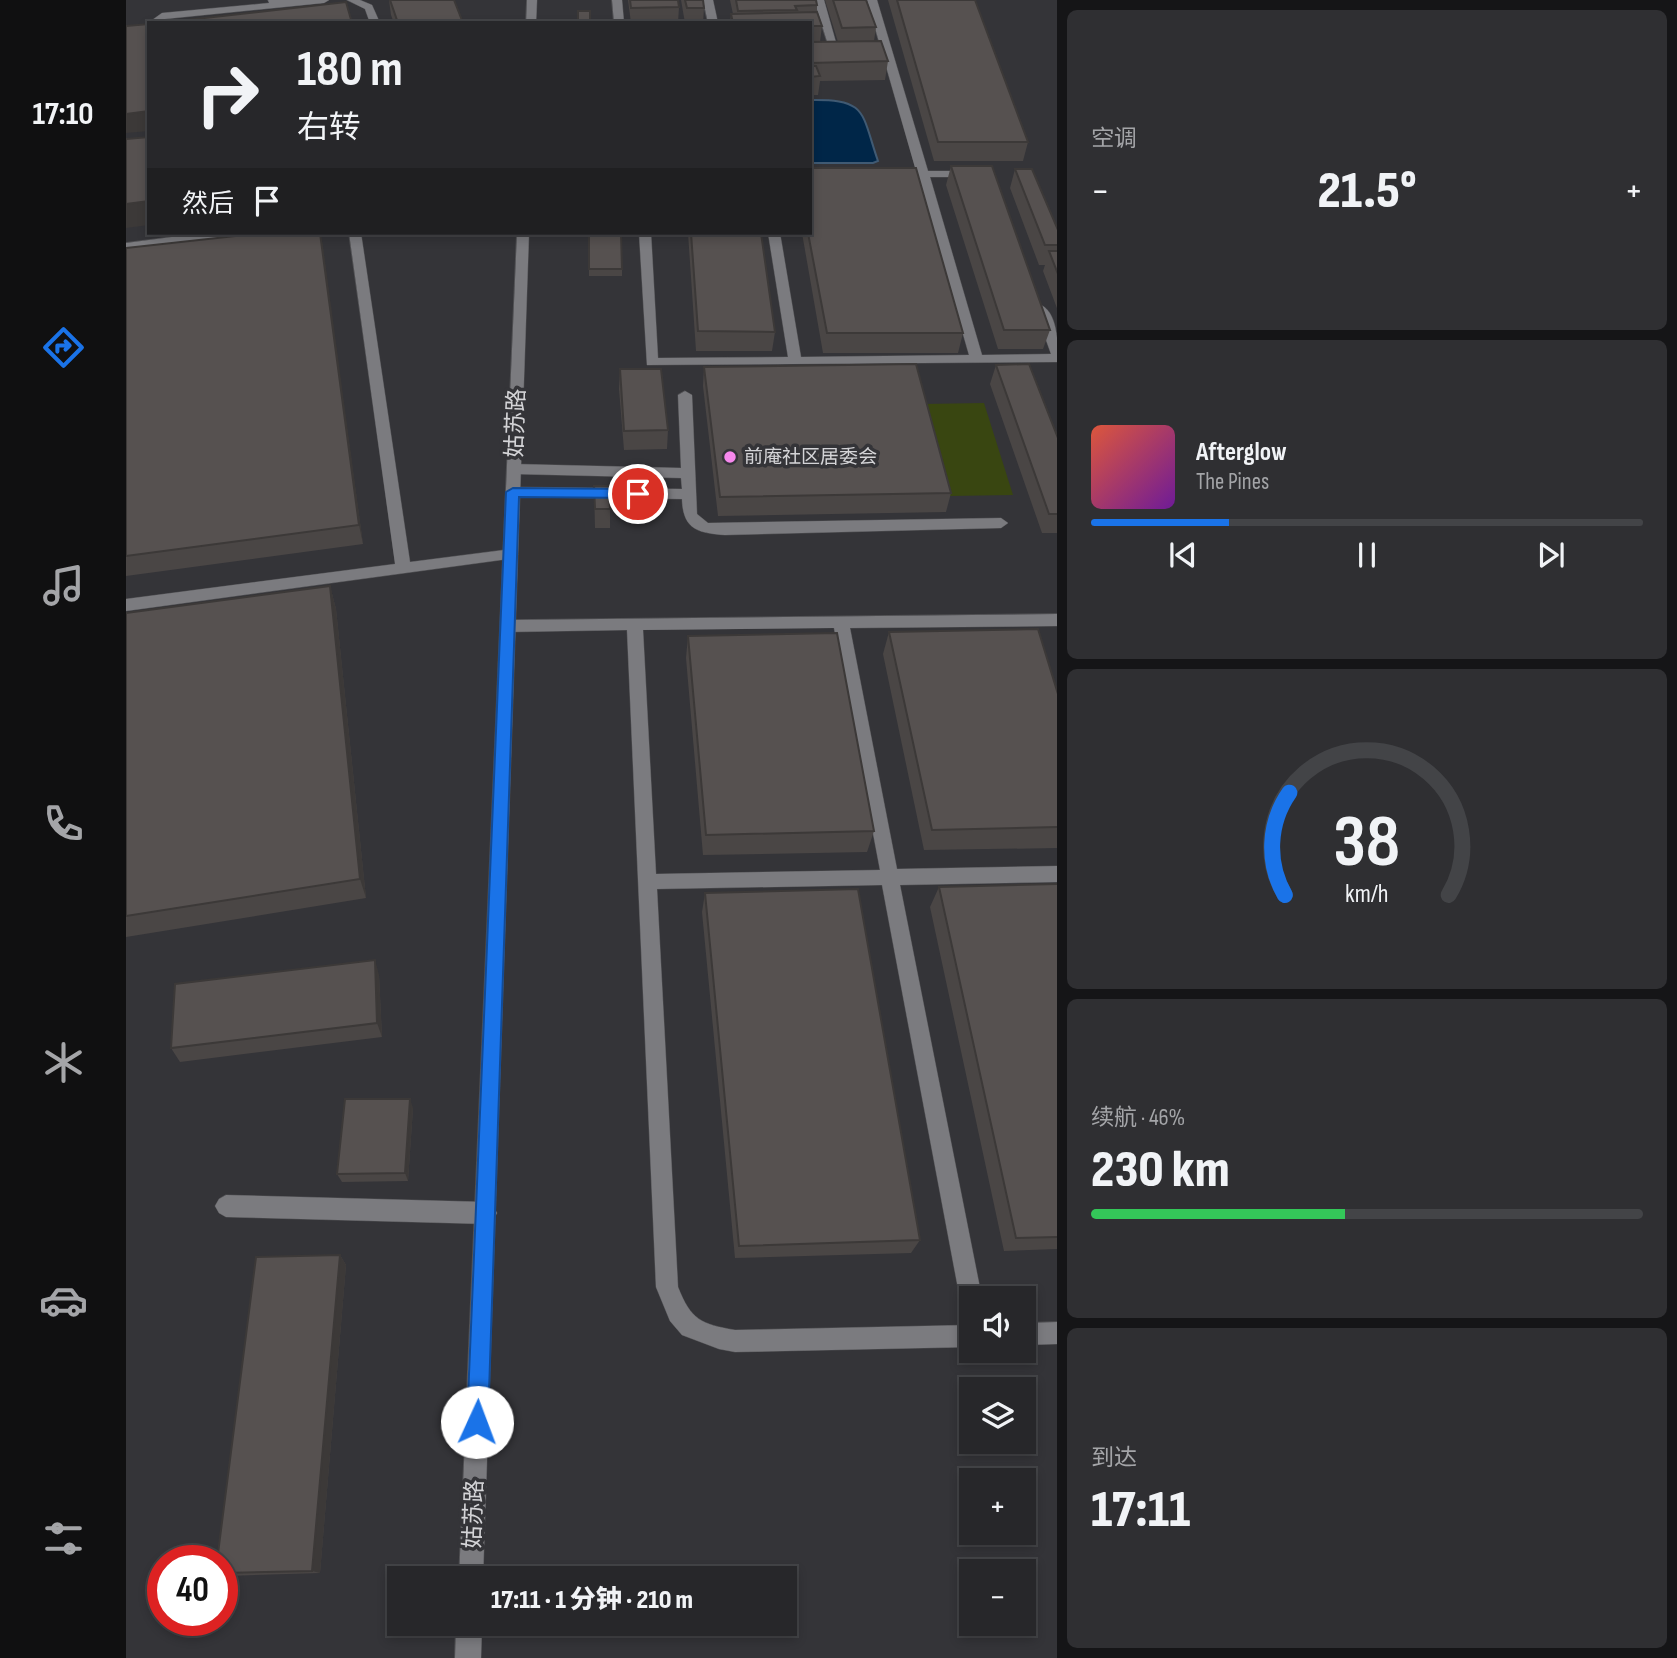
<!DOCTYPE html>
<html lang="zh">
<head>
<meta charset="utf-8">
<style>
  body { margin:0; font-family:"Sofia Sans Condensed","Noto Sans SC",sans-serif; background:#2f2f32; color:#f1f3f6; height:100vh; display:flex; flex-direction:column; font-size:26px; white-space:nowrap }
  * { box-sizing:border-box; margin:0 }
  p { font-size:23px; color:#a4a5a8 }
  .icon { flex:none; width:38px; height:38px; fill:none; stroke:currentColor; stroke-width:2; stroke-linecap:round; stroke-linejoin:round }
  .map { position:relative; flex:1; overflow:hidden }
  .drawer { display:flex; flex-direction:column; gap:10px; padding:10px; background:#151517; width:620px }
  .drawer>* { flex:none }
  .banner { position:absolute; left:21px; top:21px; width:665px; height:214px; border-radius:0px; box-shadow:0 4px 10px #0003,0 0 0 2px #434447; background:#27272a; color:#f1f3f6; overflow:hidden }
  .tools { position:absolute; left:833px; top:1286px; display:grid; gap:14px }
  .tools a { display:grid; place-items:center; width:77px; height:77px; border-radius:0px; background:#27272a; box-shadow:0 4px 10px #0003,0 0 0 2px #434447; font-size:35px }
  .speed { position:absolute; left:21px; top:1545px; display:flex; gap:14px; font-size:35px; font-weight:700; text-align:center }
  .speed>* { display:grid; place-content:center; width:91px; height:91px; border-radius:50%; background:#27272a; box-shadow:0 4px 10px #0003,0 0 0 2px #434447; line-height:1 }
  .speed .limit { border:10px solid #d22; background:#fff; color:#111 }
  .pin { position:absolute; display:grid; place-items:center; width:60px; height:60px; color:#fff; margin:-30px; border:4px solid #fff; border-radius:50%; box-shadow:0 2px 7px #0007 }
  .me { position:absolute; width:77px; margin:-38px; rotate:2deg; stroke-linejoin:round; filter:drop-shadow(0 0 5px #0008) }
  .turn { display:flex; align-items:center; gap:24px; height:147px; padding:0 35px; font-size:32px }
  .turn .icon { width:91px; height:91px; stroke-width:2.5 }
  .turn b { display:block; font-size:49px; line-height:60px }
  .then { display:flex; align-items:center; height:66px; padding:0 35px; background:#0003; gap:14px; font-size:26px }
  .big { font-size:52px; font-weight:800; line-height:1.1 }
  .drawer .card { flex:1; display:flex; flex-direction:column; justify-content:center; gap:10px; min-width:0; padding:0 24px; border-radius:10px; background:#2f2f32 }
  .drawer .dial { align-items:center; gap:0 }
  .dial svg { height:182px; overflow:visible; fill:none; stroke:#434447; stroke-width:7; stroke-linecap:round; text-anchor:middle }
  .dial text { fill:#f1f3f6; stroke:none }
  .song { display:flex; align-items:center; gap:21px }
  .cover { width:84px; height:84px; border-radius:10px; background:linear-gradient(135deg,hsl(10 70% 55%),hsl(280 70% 35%)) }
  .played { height:7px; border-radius:4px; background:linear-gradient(90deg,#1a73e8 25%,#434447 25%) }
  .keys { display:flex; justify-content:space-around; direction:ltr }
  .heat { display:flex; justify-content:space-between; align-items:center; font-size:38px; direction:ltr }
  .charge { height:10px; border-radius:5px; background:linear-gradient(90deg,#34c759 46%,#434447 0) }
  .trip { position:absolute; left:261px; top:1566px; width:410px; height:70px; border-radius:0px; background:#27272a; box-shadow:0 4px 10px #0003,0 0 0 2px #434447; font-weight:800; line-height:70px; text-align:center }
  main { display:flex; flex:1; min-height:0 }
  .dock { display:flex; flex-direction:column; width:126px; justify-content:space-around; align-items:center; background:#101011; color:#a4a5a8 }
  .dock .icon { width:49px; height:49px }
  .dock .on { color:#1a73e8 }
  .dock b { font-size:32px; color:#f1f3f6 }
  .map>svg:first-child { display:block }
  .green { fill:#394611 }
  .water { fill:#002648; stroke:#405a73; stroke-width:2 }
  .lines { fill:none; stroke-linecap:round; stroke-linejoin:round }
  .lane-casing { stroke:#505053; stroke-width:1 }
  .secondary-casing { stroke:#505053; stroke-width:1 }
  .lane { fill:#7b7b7f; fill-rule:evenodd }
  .secondary { fill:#7b7b7f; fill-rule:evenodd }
  .wall { fill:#4a4645 }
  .shaded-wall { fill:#3c3938 }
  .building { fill:#565150; stroke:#3c3938; stroke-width:2 }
  .route { fill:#1a73e8; stroke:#114b97; stroke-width:2 }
  .poi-dot { fill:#f788ec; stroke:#343438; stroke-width:2.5 }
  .labels { text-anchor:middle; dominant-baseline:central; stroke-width:7; stroke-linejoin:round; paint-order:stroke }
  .far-poi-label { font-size:19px; fill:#d4d4d7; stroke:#343438; text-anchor:start }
  .street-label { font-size:23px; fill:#d4d4d7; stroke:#343438 }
</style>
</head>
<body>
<main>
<nav class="dock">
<b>17:10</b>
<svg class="icon on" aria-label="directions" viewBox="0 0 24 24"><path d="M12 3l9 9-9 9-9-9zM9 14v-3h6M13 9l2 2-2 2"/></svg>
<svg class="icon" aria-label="music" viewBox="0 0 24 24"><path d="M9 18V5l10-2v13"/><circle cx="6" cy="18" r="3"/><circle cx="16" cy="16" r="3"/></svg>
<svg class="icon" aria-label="phone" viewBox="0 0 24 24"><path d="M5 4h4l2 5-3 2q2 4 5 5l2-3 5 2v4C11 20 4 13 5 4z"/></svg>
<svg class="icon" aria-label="climate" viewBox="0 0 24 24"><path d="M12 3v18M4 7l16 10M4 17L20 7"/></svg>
<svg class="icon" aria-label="car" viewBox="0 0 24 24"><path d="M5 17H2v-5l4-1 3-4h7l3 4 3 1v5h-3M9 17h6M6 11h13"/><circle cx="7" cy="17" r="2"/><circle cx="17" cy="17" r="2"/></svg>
<svg class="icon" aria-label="filters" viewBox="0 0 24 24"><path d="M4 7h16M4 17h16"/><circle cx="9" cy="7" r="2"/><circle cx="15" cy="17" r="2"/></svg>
</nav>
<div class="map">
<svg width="932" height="1658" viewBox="0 0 932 1658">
  <rect width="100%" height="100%" fill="#343438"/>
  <path class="green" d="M858,403L887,495L823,496L798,404Z"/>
  <path class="water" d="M684,100C742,99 735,112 752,161L747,163H684Z"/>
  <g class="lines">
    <defs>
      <path id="lane" d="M142,0H203L198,3L39,19L33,23H22L36,13L143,3Z
        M221,0H234L246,5L254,23H244L239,9Z
        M486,0H496L498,23H488Z
        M577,0H587L592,23H582Z
        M688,0H698L713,53L704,51Z
        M741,0H751L802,171H845L851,174L845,177H804L856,355L925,354L909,309L915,305C932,313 932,345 932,362L521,365L513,233H525L532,358L662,357L642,233H654L675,357L843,355L792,177L783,174L790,171Z
        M76,233H106L100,237L0,251V243Z
        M223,233H235L284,562L385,549L392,554L390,558L0,611V599L269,564Z
        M559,391L566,395L571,514L582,523L875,518L882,523L875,528L599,535C571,533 557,529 556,499L387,497L380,492L387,487L556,489L555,478L388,474L381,469L388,464L555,468L552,395Z
        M932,614V626L724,628L771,869L932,866V882L774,885L856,1298H845V1310L837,1307L834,1299L756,885L531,889L552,1287C565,1320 575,1324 609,1330L845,1325V1347L609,1352L593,1349L556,1335L544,1321L530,1287L501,630L382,632L374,626L382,620ZM708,628L754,870L530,874L517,630Z
        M100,1195L360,1202L367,1206L371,1213L367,1220L360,1224L100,1217L93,1213L89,1206L93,1199Z
        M932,1322V1344L898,1345V1323Z"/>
      <path id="secondary" d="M401,0H411L410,23H400Z
        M391,233H403L357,1578H333Z
        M330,1624H356L355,1658H329Z"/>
    </defs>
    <use href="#lane" class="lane-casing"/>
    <use href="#secondary" class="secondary-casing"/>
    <use href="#lane" class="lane"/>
    <use href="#secondary" class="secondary"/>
  </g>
  <path class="wall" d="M263,0H328L337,23H268L265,15Z
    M502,0H552L553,7L552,23H505Z
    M555,0H577L578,8L577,23H559Z
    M604,0H690L691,5V12L696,26L694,42H712L699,0H740L750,27L748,41L762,61L759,80L694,81L692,95H684V23H604L605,14H607Z
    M762,0H849L902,142L897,161H808Z
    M825,166L924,330L917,349H872L820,185Z
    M889,169L932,230V311L917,271L919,265H913L884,188Z
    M194,233L237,544L0,576V248Z
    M463,233L496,269V276H463Z
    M562,233H635L649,332L646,351H570Z
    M676,233H684L837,333L832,353H697Z
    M870,365L932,438V533H916L864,384Z
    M578,367L825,493L820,512L592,516L577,386Z
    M494,369L542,430L541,449L498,450L493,389Z
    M468,486L484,509V528H469Z
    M204,586L210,609L240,898L0,937V613Z
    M763,632L932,694V848L798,850L757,654Z
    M562,636L748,831L741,852L577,855L560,658Z
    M932,884V1249L878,1251L804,907L813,887Z
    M579,893L794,1240L785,1253L609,1258L576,912Z
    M253,975L256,1037L54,1062L45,1048Z
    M287,1108L282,1181L216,1182L211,1174Z
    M214,1255L220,1265L194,1573L100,1576L96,1575V1561Z"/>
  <path class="shaded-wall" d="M23,111V131L0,133V114Z
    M23,201V225L0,228V204Z
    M194,233L197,246L237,544L233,525Z
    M204,586L210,609L240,898L234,879Z
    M249,960L253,975L256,1037L251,1023Z
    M284,1099L287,1108L282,1181L279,1173Z
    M214,1255L220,1265L194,1573L186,1571Z"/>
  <path class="building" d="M264,0H328L337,23H272Z
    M504,0H552L553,7L505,8Z
    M559,0H577L578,8H561Z
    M610,0H690L691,5L669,6L671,10L612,11Z
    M707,0H740L750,27L716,28Z
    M771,0H849L902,142H812Z
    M220,2L226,23H34Z
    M452,11H464V23H452Z
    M691,12L696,26H684V23H607L605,14Z
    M23,24V111L0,114V26Z
    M755,41L762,61L684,63V42Z
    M684,66H690L694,76L684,77Z
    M23,137V201L0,204V139Z
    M825,166H866L924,330H878Z
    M684,168H790L837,333H701L682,233H684Z
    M889,169H906L932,230V245H919Z
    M137,233H194L233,525L0,556V248Z
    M463,233H495L496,269H463Z
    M565,233H635L649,332L572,331Z
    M923,251H932V274Z
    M790,364L825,493L594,497L578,367Z
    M903,364L932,438V514H923L870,365Z
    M494,369H535L542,430L498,431Z
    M468,486H483L484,509H469Z
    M204,586L234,879L0,916V613Z
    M912,629L932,694V827L806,830L763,632Z
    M711,633L748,831L580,835L562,636Z
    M932,884V1237L890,1238L813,887Z
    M732,889L794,1240L613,1246L579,893Z
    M249,960L251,1023L45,1048L49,984Z
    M219,1099H284L279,1173L211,1174Z
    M214,1255L186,1571L96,1573V1561H91L130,1257Z"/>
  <path class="route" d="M387,488L512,489L519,494L512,498L393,497L362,1422L359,1429L351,1432L344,1429L341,1422L380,492Z"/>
  <circle class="poi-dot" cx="604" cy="457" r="7"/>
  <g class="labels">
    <g class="far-poi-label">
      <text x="618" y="457">前庵社区居委会</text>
    </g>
    <g class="street-label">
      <text transform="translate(390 423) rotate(-88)">姑苏路</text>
      <text transform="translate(348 1514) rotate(-88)">姑苏路</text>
    </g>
  </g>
</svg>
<div class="tools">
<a><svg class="icon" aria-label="sound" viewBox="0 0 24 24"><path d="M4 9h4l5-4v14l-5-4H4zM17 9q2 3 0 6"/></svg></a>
<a><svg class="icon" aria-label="layers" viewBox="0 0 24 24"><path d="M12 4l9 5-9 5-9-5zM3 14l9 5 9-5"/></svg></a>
<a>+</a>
<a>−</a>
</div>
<div class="speed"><div class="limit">40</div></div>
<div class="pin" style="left:512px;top:494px;background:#d93025"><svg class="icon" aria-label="arrive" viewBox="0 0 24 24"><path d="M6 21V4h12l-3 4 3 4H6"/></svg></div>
<svg class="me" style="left:351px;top:1422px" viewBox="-20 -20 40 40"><circle r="19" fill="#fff"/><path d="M0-13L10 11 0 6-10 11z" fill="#1a73e8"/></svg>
<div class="trip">17:11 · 1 分钟 · 210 m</div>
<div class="banner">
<div class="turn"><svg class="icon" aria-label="right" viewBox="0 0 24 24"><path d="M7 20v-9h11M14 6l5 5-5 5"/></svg><div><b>180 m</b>右转</div></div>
<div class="then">然后<svg class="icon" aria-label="arrive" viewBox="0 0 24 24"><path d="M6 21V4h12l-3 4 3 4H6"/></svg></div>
</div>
</div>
<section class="drawer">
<div class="card"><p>空调</p>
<div class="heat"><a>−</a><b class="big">21.5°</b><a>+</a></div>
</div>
<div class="card">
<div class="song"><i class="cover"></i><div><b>Afterglow</b><p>The Pines</p></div></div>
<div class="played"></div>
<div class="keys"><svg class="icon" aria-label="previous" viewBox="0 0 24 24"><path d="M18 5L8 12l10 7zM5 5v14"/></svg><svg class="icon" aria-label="pause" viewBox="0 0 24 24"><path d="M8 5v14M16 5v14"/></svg><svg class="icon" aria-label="next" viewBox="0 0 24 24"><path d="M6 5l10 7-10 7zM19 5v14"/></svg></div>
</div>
<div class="card dial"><svg viewBox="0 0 100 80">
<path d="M14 69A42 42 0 1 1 86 69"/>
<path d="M14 69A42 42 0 0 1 16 24" stroke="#1a73e8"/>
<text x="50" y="56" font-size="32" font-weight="700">38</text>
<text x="50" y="72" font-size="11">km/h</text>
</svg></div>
<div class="card"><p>续航 · 46%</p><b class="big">230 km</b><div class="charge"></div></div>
<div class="card"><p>到达</p><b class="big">17:11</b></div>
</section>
</main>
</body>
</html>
